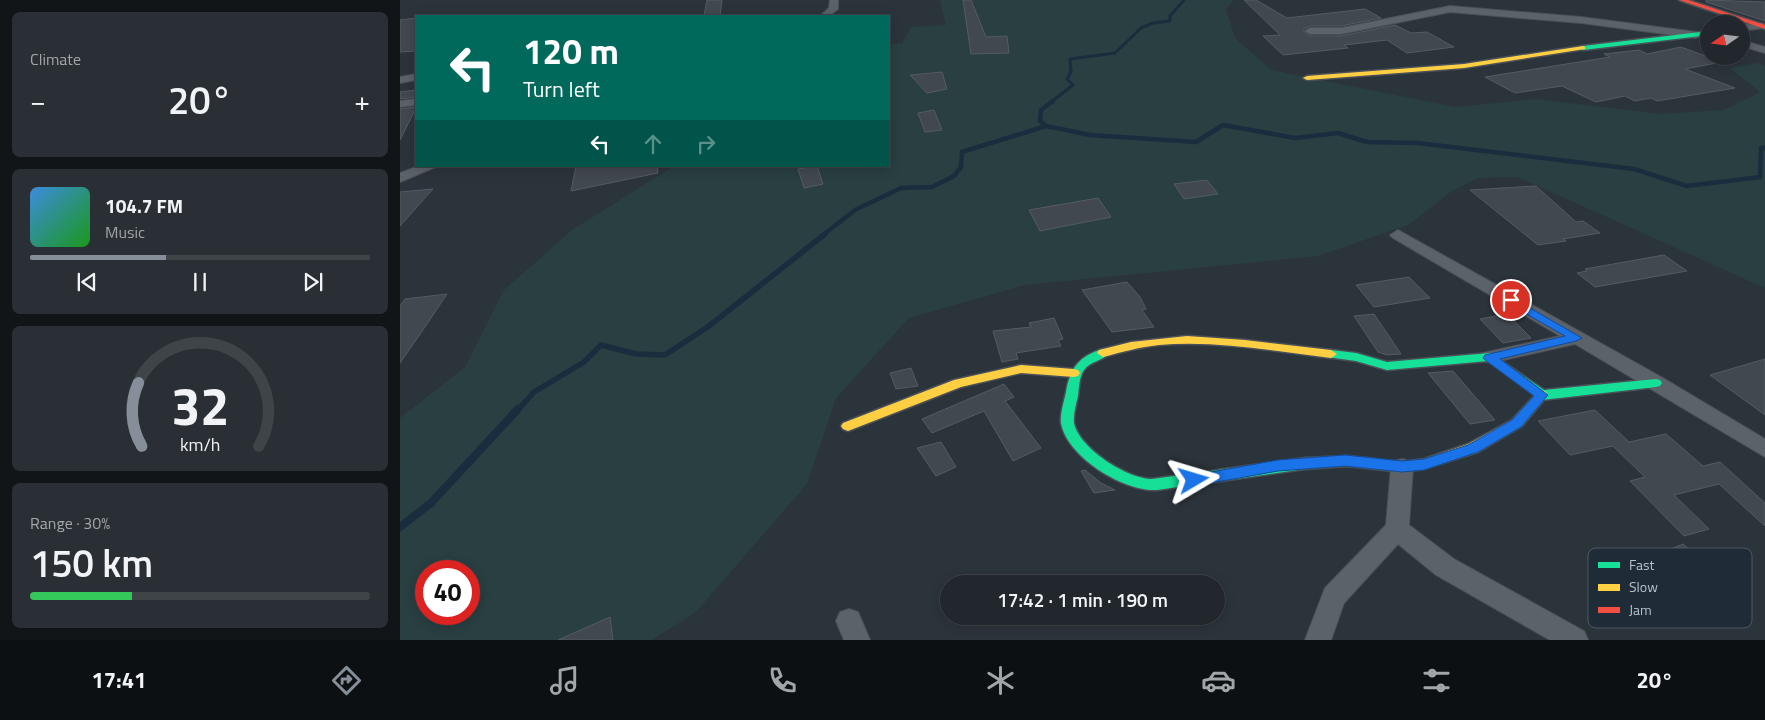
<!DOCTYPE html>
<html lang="en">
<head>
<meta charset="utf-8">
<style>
  body { margin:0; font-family:"Titillium Web",sans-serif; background:#292f34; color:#f1f3f6; height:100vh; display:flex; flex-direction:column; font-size:19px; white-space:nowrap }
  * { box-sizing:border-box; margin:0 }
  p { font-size:16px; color:#a2a5a9 }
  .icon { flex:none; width:28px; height:28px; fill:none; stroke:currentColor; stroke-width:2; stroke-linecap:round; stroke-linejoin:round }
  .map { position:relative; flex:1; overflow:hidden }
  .panel { display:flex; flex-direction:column; gap:12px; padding:12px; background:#121518; width:400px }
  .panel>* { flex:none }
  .banner { position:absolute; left:15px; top:15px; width:475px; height:152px; border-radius:0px; box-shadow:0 2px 12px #0003,0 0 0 1px #3e4448; background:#00695c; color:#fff; overflow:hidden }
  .needle { width:32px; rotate:256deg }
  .controls { position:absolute; left:1300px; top:15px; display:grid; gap:10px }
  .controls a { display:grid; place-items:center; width:50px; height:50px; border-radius:50%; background:#21272c; box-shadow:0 2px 12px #0003,0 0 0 1px #3e4448; font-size:25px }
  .speed { position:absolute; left:15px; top:560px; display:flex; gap:10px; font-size:25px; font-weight:700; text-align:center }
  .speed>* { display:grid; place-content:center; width:65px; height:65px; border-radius:50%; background:#21272c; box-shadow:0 2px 12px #0003,0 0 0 1px #3e4448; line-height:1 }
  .speed .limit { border:8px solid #d22; background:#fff; color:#111 }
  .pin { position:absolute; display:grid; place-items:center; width:42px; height:42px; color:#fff; margin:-21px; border:2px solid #fff; border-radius:50%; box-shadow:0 1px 5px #0007 }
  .me { position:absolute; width:55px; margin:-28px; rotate:83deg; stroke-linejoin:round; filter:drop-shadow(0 0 4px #0008) }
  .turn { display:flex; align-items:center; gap:18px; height:105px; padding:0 25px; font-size:22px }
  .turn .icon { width:65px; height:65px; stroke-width:2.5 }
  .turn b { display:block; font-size:35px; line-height:42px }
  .lanes { display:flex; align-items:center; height:48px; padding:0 25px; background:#0003; justify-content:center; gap:25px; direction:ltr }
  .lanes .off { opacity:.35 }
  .big { font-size:38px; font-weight:600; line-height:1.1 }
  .panel .widget { flex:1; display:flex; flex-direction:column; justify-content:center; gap:8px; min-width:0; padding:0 18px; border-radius:8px; background:#292f34 }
  .panel .dial { align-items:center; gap:0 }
  .dial svg { height:130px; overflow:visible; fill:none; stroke:#3e4448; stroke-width:7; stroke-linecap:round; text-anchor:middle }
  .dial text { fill:#f1f3f6; stroke:none }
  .song { display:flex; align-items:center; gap:15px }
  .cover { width:60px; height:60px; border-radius:8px; background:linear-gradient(135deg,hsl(210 70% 55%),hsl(120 70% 35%)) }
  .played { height:5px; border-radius:2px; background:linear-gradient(90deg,#868f99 40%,#3e4448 40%) }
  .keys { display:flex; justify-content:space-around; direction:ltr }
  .heat { display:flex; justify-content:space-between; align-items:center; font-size:28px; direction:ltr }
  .charge { height:8px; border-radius:4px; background:linear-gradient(90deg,#34c759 30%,#3e4448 0) }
  .trip { position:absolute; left:540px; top:575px; width:285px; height:50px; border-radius:25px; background:#21272c; box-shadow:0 2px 12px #0003,0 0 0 1px #3e4448; font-weight:600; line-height:50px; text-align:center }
  .tabs { display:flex; height:80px; justify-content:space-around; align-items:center; background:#0d1012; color:#a2a5a9 }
  .tabs .icon { width:35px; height:35px }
  .tabs .active { color:#868f99 }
  .tabs b { font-size:22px; color:#f1f3f6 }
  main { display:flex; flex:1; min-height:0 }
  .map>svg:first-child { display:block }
  .green { fill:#293f41; fill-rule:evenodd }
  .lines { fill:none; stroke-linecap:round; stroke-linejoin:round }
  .stream-far3 { stroke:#1a2d3f; stroke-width:3 }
  .stream-far2 { stroke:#1a2d3f; stroke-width:4.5 }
  .stream-far1 { stroke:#1a2d3f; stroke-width:5.5 }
  .stream { stroke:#1a2d3f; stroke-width:8 }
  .building { fill:#41484f; stroke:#545b63 }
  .street-casing { stroke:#4a5058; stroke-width:2 }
  .fast-casing { stroke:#4a5058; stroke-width:3 }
  .slow-casing { stroke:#4a5058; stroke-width:3 }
  .jam-casing { stroke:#4a5058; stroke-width:3 }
  .street { fill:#5c6269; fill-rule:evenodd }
  .fast { fill:#16e098; fill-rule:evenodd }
  .slow { fill:#ffcf43; fill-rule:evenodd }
  .jam { fill:#f24e42; fill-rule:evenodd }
  .route { fill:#1a73e8; stroke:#114b97 }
  .key { fill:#1f2b36; stroke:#4d5863; stroke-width:1 }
  .key-label { font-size:14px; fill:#b7c0cb }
</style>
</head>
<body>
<main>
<section class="panel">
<div class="widget"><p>Climate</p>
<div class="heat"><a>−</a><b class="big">20°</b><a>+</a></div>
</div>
<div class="widget">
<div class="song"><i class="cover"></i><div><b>104.7 FM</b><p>Music</p></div></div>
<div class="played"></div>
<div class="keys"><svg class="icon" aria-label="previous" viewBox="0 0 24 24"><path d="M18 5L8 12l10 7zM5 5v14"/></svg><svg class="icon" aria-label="pause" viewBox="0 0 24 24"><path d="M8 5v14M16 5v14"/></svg><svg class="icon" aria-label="next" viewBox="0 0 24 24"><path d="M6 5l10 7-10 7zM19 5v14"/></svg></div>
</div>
<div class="widget dial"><svg viewBox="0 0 100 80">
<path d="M14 69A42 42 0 1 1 86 69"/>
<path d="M14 69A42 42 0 0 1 12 30" stroke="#868f99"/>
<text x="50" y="56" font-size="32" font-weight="700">32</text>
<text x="50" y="72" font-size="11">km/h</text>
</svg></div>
<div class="widget"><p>Range · 30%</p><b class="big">150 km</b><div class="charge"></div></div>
</section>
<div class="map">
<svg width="1365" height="640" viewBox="0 0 1365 640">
  <rect width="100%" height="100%" fill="#2c343b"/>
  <path class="green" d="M540,0H834L826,9L835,38L871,70L1055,107L1136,99L1260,114L1324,110L1360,92L1330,68L1358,63L1365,66V288L1118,177L1078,178L1052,191L1008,225L918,256L625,285L509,318L436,398L407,484L296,612L252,640H0V418L65,367L104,290L172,230L274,166H489V45L502,43L511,27L546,25ZM26,571H69V614H26Z"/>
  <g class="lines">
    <path class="stream-far3" d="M651,102L673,85L667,79L671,72L670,59L715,53L741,28L753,23L770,21V16L784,0"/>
    <path class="stream-far2" d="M646,126L640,121L641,110L653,101
      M423,235L455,210L501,188L532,187L554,176L561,167L562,152L646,126L690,135L796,142L823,125L895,138L938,133L967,142L1018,143L1234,169L1287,186L1360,177L1361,148H1365"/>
    <path class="stream-far1" d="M117,411L134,392L184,362L201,345L236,354L265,355L309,326L425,234"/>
    <path class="stream" d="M0,527L31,503L118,409"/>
  </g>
  <path class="building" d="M307,0H322L320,16H304Z
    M563,0H571L586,37L607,36L609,53L571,54Z
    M844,0H856L887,18L965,9L981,18L941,26H910L903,30L910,36H941L995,25L1011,33L1027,32L1054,47L1007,53L987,40L944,45L948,48L883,55L863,36L880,35Z
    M1306,0L1365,2V21L1306,2Z
    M16,18V51L0,52V20Z
    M1281,47L1322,62L1285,69L1335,88L1257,101L1251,98L1235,101L1225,96L1196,102L1162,86L1115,93L1085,77L1210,57L1204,54L1239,50L1247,54Z
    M542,72L547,89L527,93L510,75Z
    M16,90V97L0,99V92Z
    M16,107V108L0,140V109Z
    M534,110L542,130L525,132L518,113Z
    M176,166H257L258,173L171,191Z
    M417,166L423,184L404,188L398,169Z
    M807,180L818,194L784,199L774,184Z
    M1136,186L1176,222L1183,221L1200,233L1163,239L1166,241L1138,245L1070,190Z
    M33,189L0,226V192Z
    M698,198L711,217L640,231L629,210Z
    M1264,255L1287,271L1195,287L1177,273L1187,271L1185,269Z
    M1009,277L1030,298L974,307L956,285Z
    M727,282L740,297L746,309L742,310L754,327L712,332L682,290Z
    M47,294L27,324L0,363V306L5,299Z
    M974,314L1001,354L987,355L978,352L954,316Z
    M1107,314L1131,338L1103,343L1080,319Z
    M654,318L663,339L658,340L661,346L616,353L618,359L602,362L593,331L631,327L629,323Z
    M1365,359V415L1310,375Z
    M511,368L518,386L496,389L490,373Z
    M1053,371L1095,420L1070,424L1028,373Z
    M604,384L614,397L605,401L641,448L613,461L584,411L532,433L522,419Z
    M1195,410L1229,442L1266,434L1303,466L1320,462L1365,503V526L1319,484L1274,495L1309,529L1284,536L1230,481L1245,477L1213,446L1170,455L1138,421Z
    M541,442L556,467L536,476L517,448Z
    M685,470L701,483L715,490L694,493L681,471Z
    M1283,544L1325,582L1298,593L1294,590L1267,606L1246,587L1275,571L1257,555Z
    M210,617L213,640H158Z"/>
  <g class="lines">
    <defs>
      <path id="street" d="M430,0H438V9L429,16H420L429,8Z
        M1050,6L1181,17L1296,32L1301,35L1296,38L1181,23L1050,12L941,34H910L905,31L910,28H941Z
        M1361,23L1364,24V28L1341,31V25Z
        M1341,40L1365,47V53L1341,46Z
        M16,74V80L0,83V77Z
        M16,99V105L0,107V101Z
        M19,166H38L0,182V173Z
        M998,230L1263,378L1365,439V457L1175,344L1090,363L1083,361L1081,357L1083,353L1160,336L993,238L990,235Z
        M1002,459L1010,461L1013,467L1009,525L1054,559L1184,631L1188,640H1150L1036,575L998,544L944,603L931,640H905L925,588L986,525L991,467L994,461Z
        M449,609L458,612L470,640H444L436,621L440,612Z"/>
      <path id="fast" d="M1309,31V35L1183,50L1180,48L1183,46Z
        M703,349L707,350L709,353C703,361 690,361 684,370C679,377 679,388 678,396C676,405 673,414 674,423C679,448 727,479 752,479L905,458L947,456L952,457L954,461L952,465L947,466L905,469L757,490C724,492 667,457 661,423C660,413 664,402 666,392C670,368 679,356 703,349Z
        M931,350L956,353L987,362L1090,353L1144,390L1256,379L1260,380L1262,383L1260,386L1256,387L1142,400L1138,398L1088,361L987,370L956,361L927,357L925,354L927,351Z"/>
      <path id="slow" d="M1183,46L1185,47V49L1064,68L907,80L903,78L907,76L1064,64Z
        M787,336L845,340L931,350L937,354L931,358C874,351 816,340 759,345C740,347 722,352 703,357L697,353L699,350L731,342Z
        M621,365L674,369L678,370L680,373L678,376L674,377L621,373L561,387L448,431L443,429L441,426L443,423L554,380Z
        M1142,390L1146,392L1148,395L1122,426L1078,452L1024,469L1002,472L947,466L942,465L940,461L942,457L947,456L1002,462L1024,459L1068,444L1112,420L1138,392Z"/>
      <path id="jam" d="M1279,0H1288L1365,25V29Z"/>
    </defs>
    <use href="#street" class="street-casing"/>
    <use href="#fast" class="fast-casing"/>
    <use href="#slow" class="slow-casing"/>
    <use href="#jam" class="jam-casing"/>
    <use href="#street" class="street"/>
    <use href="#fast" class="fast"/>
    <use href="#slow" class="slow"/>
    <use href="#jam" class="jam"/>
  </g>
  <path class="route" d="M1111,297L1182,338L1176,341L1100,359L1148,395L1121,427L1078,452L1024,470L1002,472L945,466L878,471L794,486L788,484L786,480L788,476L794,475L878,460L945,455L1002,461L1024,459L1068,445L1112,420L1134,396L1085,360L1083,358L1085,355L1165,336L1107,303L1106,300Z"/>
  <rect x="1188" y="548" width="164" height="80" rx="8" class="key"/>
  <rect x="1198" y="562" width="22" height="6" fill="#16e098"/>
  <rect x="1198" y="584" width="22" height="7" fill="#ffcf43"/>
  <rect x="1198" y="607" width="22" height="6" fill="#f24e42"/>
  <g class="key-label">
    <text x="1229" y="570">Fast</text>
    <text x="1229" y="592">Slow</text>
    <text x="1229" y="615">Jam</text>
  </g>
</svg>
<div class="controls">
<a><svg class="needle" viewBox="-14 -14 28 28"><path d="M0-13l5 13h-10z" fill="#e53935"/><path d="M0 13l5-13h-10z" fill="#a2a5a9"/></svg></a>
</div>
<div class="speed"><div class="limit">40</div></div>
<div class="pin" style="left:1111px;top:300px;background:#d93025"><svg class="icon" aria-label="arrive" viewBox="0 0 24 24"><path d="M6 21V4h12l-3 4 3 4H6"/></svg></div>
<svg class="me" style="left:794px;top:480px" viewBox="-20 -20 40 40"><path d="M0-17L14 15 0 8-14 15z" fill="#1a73e8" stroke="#fff" stroke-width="4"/></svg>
<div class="trip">17:42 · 1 min · 190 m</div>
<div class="banner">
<div class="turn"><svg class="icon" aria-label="left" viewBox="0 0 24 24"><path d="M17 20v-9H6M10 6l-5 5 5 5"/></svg><div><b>120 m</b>Turn left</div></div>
<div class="lanes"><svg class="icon" aria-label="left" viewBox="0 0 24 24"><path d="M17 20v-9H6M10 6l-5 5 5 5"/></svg><svg class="icon off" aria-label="ahead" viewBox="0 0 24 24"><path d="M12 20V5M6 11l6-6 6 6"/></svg><svg class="icon off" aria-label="right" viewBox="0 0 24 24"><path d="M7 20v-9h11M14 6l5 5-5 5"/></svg></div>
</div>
</div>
</main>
<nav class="tabs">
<b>17:41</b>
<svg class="icon active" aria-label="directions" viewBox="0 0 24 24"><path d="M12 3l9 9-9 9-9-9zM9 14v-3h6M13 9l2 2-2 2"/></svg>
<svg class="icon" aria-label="music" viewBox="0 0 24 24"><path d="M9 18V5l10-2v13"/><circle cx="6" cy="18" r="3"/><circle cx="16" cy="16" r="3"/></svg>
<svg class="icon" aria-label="phone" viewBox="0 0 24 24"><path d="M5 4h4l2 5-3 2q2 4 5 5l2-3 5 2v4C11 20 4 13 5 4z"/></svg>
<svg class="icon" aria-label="climate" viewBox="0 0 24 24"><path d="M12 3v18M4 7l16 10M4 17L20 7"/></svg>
<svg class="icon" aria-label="car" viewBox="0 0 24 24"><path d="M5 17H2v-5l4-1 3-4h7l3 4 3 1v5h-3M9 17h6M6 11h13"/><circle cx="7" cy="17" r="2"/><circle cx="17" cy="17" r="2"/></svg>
<svg class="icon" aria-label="filters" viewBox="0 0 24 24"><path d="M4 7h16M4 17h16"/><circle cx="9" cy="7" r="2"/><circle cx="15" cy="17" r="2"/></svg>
<b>20°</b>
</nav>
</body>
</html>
